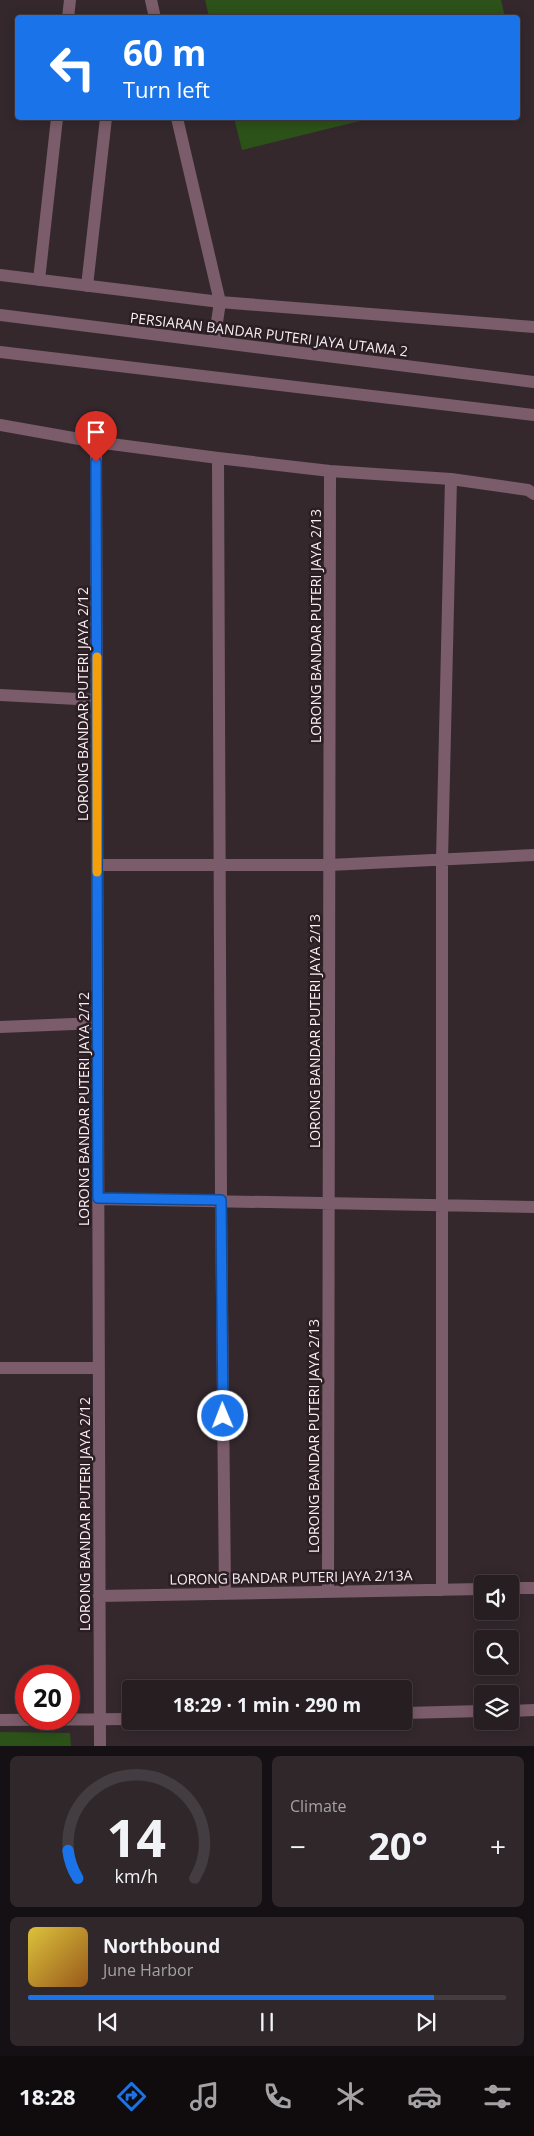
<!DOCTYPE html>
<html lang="en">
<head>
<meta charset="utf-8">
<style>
  body { margin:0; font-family:"Open Sans",sans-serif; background:#2f272a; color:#f1f3f6; height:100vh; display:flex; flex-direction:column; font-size:19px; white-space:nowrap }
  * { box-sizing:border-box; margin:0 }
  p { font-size:16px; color:#a4a2a5 }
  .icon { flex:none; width:28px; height:28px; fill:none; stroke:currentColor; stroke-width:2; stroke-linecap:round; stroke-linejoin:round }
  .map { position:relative; height:1746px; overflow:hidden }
  .panel { display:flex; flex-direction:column; gap:10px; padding:10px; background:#151013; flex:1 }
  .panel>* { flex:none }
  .hud { position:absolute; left:15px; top:15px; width:505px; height:105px; border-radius:5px; box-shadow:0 2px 12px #0003,0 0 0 1px #433c40; background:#1a73e8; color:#fff; overflow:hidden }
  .buttons { position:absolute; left:474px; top:1575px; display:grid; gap:10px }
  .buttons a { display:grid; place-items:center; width:45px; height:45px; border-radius:5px; background:#271e22; box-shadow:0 2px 12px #0003,0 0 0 1px #433c40; font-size:25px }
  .speed { position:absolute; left:15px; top:1665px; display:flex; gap:10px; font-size:25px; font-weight:700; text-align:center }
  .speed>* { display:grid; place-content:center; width:65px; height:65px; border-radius:50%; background:#271e22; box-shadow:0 2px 12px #0003,0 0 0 1px #433c40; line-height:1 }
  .speed .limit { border:8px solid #d22; background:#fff; color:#111 }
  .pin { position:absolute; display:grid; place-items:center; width:42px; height:42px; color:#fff; margin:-51px -21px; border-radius:50% 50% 50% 0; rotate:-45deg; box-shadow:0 0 5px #0007 }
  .pin .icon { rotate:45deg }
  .me { position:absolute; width:55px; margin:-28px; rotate:359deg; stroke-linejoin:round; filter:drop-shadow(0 0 4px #0008) }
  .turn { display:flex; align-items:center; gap:18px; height:105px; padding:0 25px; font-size:22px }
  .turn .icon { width:65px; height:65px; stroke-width:2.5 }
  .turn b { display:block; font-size:35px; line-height:42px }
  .big { font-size:38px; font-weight:700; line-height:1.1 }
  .panel .card { flex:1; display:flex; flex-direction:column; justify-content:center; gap:8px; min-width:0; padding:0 18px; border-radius:8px; background:#2f272a }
  .panel .dial { align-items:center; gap:0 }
  .dial svg { height:130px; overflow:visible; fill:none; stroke:#433c40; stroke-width:7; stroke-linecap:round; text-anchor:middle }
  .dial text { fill:#f1f3f6; stroke:none }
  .song { display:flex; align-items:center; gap:15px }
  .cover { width:60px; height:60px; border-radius:8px; background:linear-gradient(135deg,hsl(50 70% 55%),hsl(30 70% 35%)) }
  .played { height:5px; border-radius:2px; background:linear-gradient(90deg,#1a73e8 85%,#433c40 85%) }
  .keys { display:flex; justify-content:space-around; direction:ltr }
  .heat { display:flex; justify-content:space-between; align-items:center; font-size:28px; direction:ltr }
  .panel .tiles { flex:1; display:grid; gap:10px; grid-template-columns:1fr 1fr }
  .card:last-child { grid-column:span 2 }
  .trip { position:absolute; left:122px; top:1680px; width:290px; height:50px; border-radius:5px; background:#271e22; box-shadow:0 2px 12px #0003,0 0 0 1px #433c40; font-weight:700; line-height:50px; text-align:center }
  .tab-bar { display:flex; height:80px; justify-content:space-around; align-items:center; background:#100c0e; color:#a4a2a5 }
  .tab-bar .icon { width:35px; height:35px }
  .tab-bar .selected { color:#1a73e8 }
  .tab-bar b { font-size:22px; color:#f1f3f6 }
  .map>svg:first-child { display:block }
  .green { fill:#2c5119 }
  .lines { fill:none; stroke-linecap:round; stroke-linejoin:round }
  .minor { stroke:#7b5c6a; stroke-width:12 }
  .route-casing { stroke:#114b97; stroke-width:12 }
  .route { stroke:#1a73e8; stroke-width:9 }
  .slow { stroke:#f59e0b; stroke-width:9 }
  .labels { text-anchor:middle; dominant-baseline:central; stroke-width:5; stroke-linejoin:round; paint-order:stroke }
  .street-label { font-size:14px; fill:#f7eef2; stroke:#2a1e23 }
</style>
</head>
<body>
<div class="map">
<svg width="534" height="1746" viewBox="0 0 534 1746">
  <rect width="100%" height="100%" fill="#34282d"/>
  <path class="green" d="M205,0H501L505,17H209Z
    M234,118H372L242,150Z
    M0,1732L70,1733L71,1746H0Z"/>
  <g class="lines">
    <path class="minor" d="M151,0L155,18
      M68,18L70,0
      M177,118L220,302L214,342
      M0,275L220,302L534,327
      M39,280L57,118
      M87,286L106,118
      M0,315L534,382
      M0,352L534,415
      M0,425L96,442L218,458L330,471L451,479L528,490L534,494
      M96,442L100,1746
      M218,458L221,1200L225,1593
      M0,695L97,700
      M97,865H329L534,855
      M0,1027L98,1023
      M98,1199L534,1207
      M0,1368H99
      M510,1588H534
      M442,1590V860L451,479
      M328,1592L330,471
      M99,1596L482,1589
      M510,1711L534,1710
      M404,1713L482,1711
      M0,1720L131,1719"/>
  </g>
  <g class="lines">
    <defs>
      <path id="route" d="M96,462L98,1198L221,1200L223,1416"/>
    </defs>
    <use href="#route" class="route-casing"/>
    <use href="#route" class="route"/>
    <path class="slow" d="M97,657V872"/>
  </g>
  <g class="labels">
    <g class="street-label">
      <text transform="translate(269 334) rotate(7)">PERSIARAN BANDAR PUTERI JAYA UTAMA 2</text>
      <text transform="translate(315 626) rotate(-90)">LORONG BANDAR PUTERI JAYA 2/13</text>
      <text transform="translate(82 704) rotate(-90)">LORONG BANDAR PUTERI JAYA 2/12</text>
      <text transform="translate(314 1031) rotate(-90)">LORONG BANDAR PUTERI JAYA 2/13</text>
      <text transform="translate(83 1109) rotate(-90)">LORONG BANDAR PUTERI JAYA 2/12</text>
      <text transform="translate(313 1436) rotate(-90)">LORONG BANDAR PUTERI JAYA 2/13</text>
      <text transform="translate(84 1514) rotate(-90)">LORONG BANDAR PUTERI JAYA 2/12</text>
      <text transform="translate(291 1577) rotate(-1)">LORONG BANDAR PUTERI JAYA 2/13A</text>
    </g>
  </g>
</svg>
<div class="buttons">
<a><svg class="icon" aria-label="sound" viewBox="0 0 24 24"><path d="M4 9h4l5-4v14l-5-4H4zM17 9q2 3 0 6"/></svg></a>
<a><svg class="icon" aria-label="search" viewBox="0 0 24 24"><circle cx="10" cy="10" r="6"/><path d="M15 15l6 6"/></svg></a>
<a><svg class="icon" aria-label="layers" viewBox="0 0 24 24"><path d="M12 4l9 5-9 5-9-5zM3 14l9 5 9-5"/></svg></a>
</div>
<div class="speed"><div class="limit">20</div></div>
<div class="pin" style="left:96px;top:462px;background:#d93025"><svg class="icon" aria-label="arrive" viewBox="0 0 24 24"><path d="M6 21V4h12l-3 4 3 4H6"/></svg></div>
<svg class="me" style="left:223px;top:1416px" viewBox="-20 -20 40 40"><circle r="17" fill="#1a73e8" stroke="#fff" stroke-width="3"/><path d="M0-11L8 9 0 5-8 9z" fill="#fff"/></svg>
<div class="trip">18:29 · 1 min · 290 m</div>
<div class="hud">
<div class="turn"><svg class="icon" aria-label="left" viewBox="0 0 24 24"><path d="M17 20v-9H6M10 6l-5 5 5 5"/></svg><div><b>60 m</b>Turn left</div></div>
</div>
</div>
<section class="panel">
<div class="tiles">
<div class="card dial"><svg viewBox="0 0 100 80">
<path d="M14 69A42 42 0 1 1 86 69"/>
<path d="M14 69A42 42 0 0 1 8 52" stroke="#1a73e8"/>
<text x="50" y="56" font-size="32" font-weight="700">14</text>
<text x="50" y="72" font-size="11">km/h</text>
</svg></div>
<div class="card"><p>Climate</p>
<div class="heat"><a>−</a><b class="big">20°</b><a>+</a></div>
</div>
<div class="card">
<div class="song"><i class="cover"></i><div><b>Northbound</b><p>June Harbor</p></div></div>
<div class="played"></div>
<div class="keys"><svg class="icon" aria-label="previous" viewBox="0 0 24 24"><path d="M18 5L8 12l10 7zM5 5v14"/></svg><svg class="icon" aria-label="pause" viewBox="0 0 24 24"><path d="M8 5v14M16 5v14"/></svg><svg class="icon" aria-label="next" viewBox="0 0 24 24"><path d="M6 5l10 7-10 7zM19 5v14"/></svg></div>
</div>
</div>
</section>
<nav class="tab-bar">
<b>18:28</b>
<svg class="icon selected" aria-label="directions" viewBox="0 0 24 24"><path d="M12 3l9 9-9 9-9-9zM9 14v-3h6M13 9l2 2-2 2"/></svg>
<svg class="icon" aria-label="music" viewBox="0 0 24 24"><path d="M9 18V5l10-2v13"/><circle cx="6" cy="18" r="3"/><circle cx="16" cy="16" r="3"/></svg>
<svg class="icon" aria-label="phone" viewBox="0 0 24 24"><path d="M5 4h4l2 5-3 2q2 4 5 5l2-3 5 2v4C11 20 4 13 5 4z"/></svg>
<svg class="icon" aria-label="climate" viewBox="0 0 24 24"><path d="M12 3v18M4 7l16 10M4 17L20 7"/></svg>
<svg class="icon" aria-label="car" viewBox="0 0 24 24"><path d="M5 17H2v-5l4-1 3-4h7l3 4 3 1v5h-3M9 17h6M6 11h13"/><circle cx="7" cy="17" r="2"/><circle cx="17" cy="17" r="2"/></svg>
<svg class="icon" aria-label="filters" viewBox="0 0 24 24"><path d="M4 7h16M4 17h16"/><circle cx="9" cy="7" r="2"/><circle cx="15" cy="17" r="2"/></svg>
</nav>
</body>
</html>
